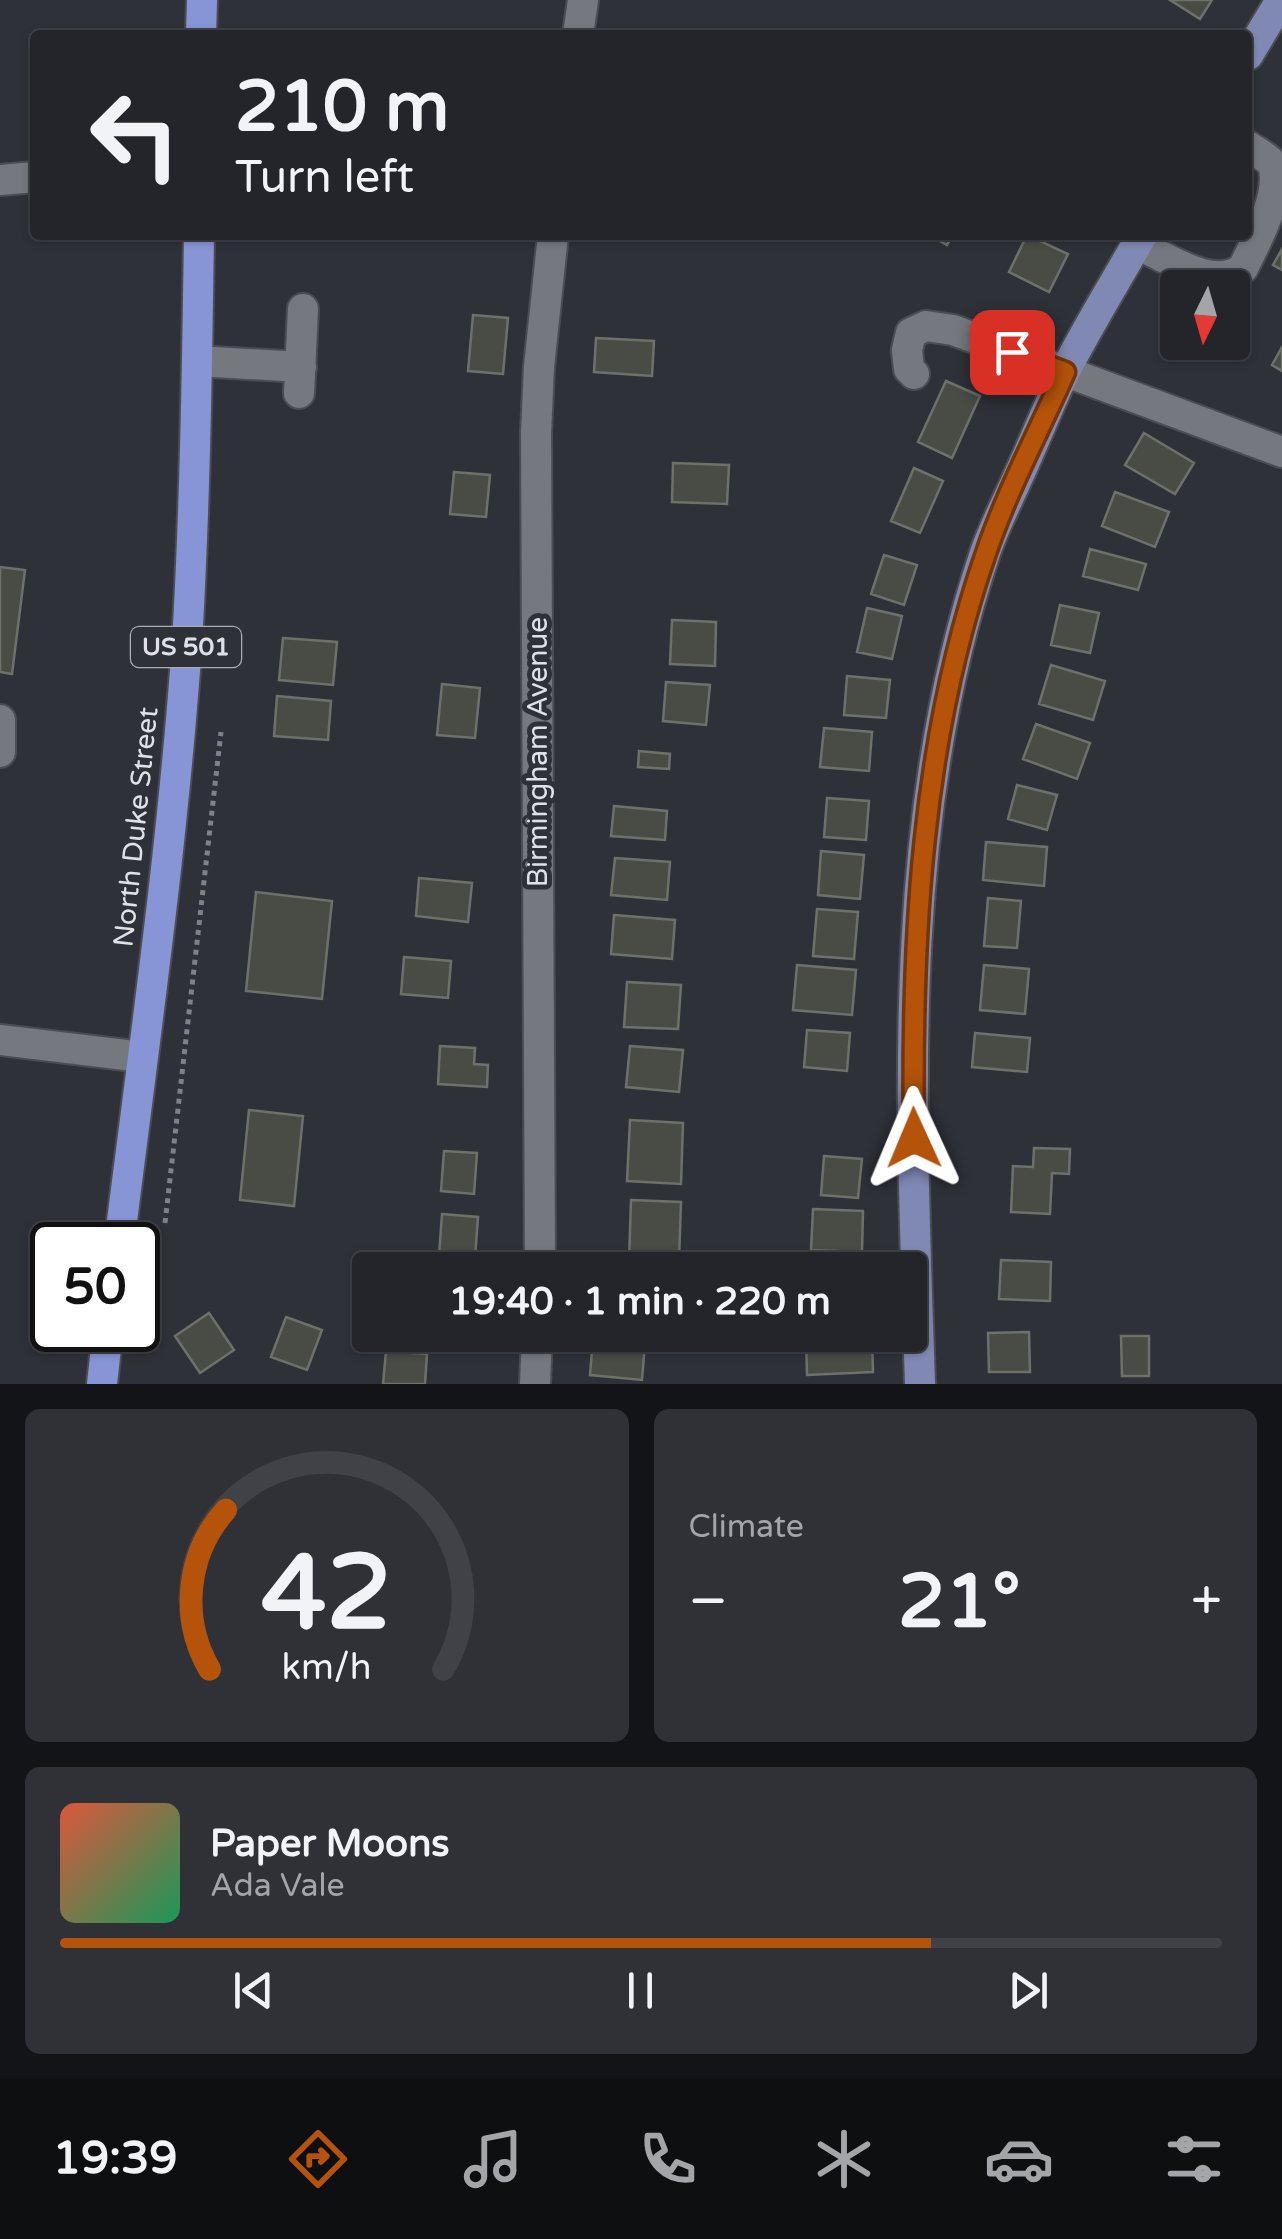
<!DOCTYPE html>
<html lang="en">
<head>
<meta charset="utf-8">
<style>
  body { margin:0; font-family:"Varela Round",sans-serif; background:#2f3137; color:#f1f3f6; height:100vh; display:flex; flex-direction:column; font-size:38px; white-space:nowrap }
  * { box-sizing:border-box; margin:0 }
  p { font-size:32px; color:#a3a5a9 }
  .icon { flex:none; width:55px; height:55px; fill:none; stroke:currentColor; stroke-width:2; stroke-linecap:round; stroke-linejoin:round }
  .map { position:relative; height:1384px; overflow:hidden }
  .sheet { display:flex; flex-direction:column; gap:25px; padding:25px; background:#131418; flex:1 }
  .sheet>* { flex:none }
  .banner { position:absolute; left:30px; top:30px; width:1222px; height:210px; border-radius:10px; box-shadow:0 2px 8px #0004,0 0 0 2px #404247; background:#23252b; color:#f1f3f6; overflow:hidden }
  .needle { width:65px; rotate:185deg }
  .buttons { position:absolute; left:1160px; top:270px; display:grid; gap:20px }
  .buttons a { display:grid; place-items:center; width:90px; height:90px; border-radius:10px; background:#23252b; box-shadow:0 2px 8px #0004,0 0 0 2px #404247; font-size:50px }
  .speed { position:absolute; left:30px; top:1222px; display:flex; gap:20px; font-size:50px; font-weight:700; text-align:center }
  .speed>* { display:grid; place-content:center; width:130px; height:130px; border-radius:50%; background:#23252b; box-shadow:0 2px 8px #0004,0 0 0 2px #404247; line-height:1 }
  .speed .limit { border:5px solid #111; border-radius:15px; background:#fff; color:#111 }
  .pin { position:absolute; display:grid; place-items:center; width:85px; height:85px; color:#fff; margin:-42px; border-radius:20px; box-shadow:0 5px 15px #0006 }
  .me { position:absolute; width:110px; margin:-55px; rotate:359deg; stroke-linejoin:round; filter:drop-shadow(0 0 8px #0008) }
  .turn { display:flex; align-items:center; gap:35px; height:210px; padding:0 40px; font-size:45px }
  .turn .icon { width:130px; height:130px; stroke-width:2.5 }
  .turn b { display:block; font-size:70px; line-height:85px }
  .big { font-size:75px; font-weight:700; line-height:1.1 }
  .sheet .tile { flex:1; display:flex; flex-direction:column; justify-content:center; gap:15px; min-width:0; padding:0 35px; border-radius:15px; background:#2f3137 }
  .sheet .dial { align-items:center; gap:0 }
  .dial svg { height:260px; overflow:visible; fill:none; stroke:#404247; stroke-width:7; stroke-linecap:round; text-anchor:middle }
  .dial text { fill:#f1f3f6; stroke:none }
  .song { display:flex; align-items:center; gap:30px }
  .cover { width:120px; height:120px; border-radius:15px; background:linear-gradient(135deg,hsl(10 70% 55%),hsl(150 70% 35%)) }
  .played { height:10px; border-radius:5px; background:linear-gradient(90deg,#b45309 75%,#404247 75%) }
  .keys { display:flex; justify-content:space-around; direction:ltr }
  .heat { display:flex; justify-content:space-between; align-items:center; font-size:55px; direction:ltr }
  .sheet .tiles { flex:1; display:grid; gap:25px; grid-template-columns:1fr 1fr }
  .tile:last-child { grid-column:span 2 }
  .trip { position:absolute; left:352px; top:1252px; width:575px; height:100px; border-radius:10px; background:#23252b; box-shadow:0 2px 8px #0004,0 0 0 2px #404247; font-weight:700; line-height:100px; text-align:center }
  .tabs { display:flex; height:160px; justify-content:space-around; align-items:center; background:#0e0f11; color:#a3a5a9 }
  .tabs .icon { width:70px; height:70px }
  .tabs .on { color:#b45309 }
  .tabs b { font-size:45px; color:#f1f3f6 }
  .map>svg:first-child { display:block }
  .building { fill:#484c45; stroke:#6c7169; stroke-width:2.5 }
  .lines { fill:none; stroke-linecap:round; stroke-linejoin:round }
  .minor-casing { stroke:#4b4d53; stroke-width:34 }
  .major-casing { stroke:#4b4d53; stroke-width:34 }
  .highway-casing { stroke:#4b4d53; stroke-width:34 }
  .path { stroke:#7f8188; stroke-width:5; stroke-dasharray:5 5; stroke-linecap:butt }
  .minor { stroke:#767880; stroke-width:30 }
  .major { stroke:#8089b4; stroke-width:30 }
  .highway { stroke:#8795d7; stroke-width:30 }
  .route-casing { stroke:#753606; stroke-width:25 }
  .route { stroke:#b45309; stroke-width:18 }
  .labels { text-anchor:middle; dominant-baseline:central; stroke-width:10; stroke-linejoin:round; paint-order:stroke }
  .shield { fill:#2f3139; stroke:#aaacb2; stroke-width:2.5 }
  .shield-label { font-size:25px; font-weight:bold; fill:#dfe1e6 }
  .street-label { font-size:28px; fill:#dfe1e6; stroke:#2f3139 }
</style>
</head>
<body>
<div class="map">
<svg width="1282" height="1384" viewBox="0 0 1282 1384">
  <rect width="100%" height="100%" fill="#2f3139"/>
  <path class="building" d="M1170,0H1212L1200,19Z
    M929,235H953L947,245Z
    M1027,235L1068,254L1049,292L1009,272Z
    M1282,249V270L1273,265Z
    M473,315L508,318L503,374L468,371Z
    M596,338L654,341L652,376L594,372Z
    M1282,347V371L1272,365Z
    M946,381L980,396L952,458L918,442Z
    M1144,433L1194,463L1175,494L1125,465Z
    M673,463L729,465L727,504L672,502Z
    M914,468L943,481L920,533L891,521Z
    M454,472L490,475L486,517L450,514Z
    M1115,492L1169,512L1155,547L1102,526Z
    M1090,549L1146,564L1138,590L1083,576Z
    M884,555L917,565L904,605L871,594Z
    M0,567L25,570L12,674L0,672Z
    M1060,605L1099,613L1090,653L1051,645Z
    M867,608L902,616L892,659L857,652Z
    M672,620L716,622L715,666L670,664Z
    M283,638L337,642L333,685L279,680Z
    M1051,665L1105,681L1093,720L1039,704Z
    M847,676L890,680L886,718L844,715Z
    M666,682L710,685L706,725L663,721Z
    M442,684L480,688L475,738L437,735Z
    M277,696L331,701L328,740L274,736Z
    M1036,724L1090,743L1077,779L1023,759Z
    M824,728L872,732L869,771L820,767Z
    M639,751L670,754L669,769L638,767Z
    M1017,785L1057,795L1047,830L1008,819Z
    M827,798L869,801L866,840L824,837Z
    M614,806L667,811L665,840L611,836Z
    M986,842L1047,847L1044,886L983,880Z
    M821,851L864,855L860,899L818,895Z
    M615,858L670,862L667,900L611,895Z
    M419,878L472,883L468,922L416,916Z
    M256,892L332,901L322,999L246,991Z
    M988,898L1021,901L1017,948L984,946Z
    M817,909L858,912L854,959L813,956Z
    M614,915L675,920L672,959L611,954Z
    M404,957L451,961L448,998L401,994Z
    M797,965L856,970L852,1015L793,1010Z
    M984,965L1029,969L1025,1014L980,1010Z
    M627,982L681,985L678,1029L624,1027Z
    M807,1030L850,1033L847,1071L804,1067Z
    M975,1033L1030,1038L1027,1072L972,1067Z
    M440,1046L475,1048L474,1064L488,1065L487,1087L438,1084Z
    M630,1046L683,1050L679,1092L626,1087Z
    M249,1110L303,1116L294,1206L240,1200Z
    M630,1120L683,1123L681,1184L627,1181Z
    M1034,1148L1070,1149L1069,1174L1052,1173L1050,1214L1011,1212L1013,1166L1033,1167Z
    M444,1151L477,1153L474,1194L441,1191Z
    M824,1156L862,1159L858,1198L821,1195Z
    M631,1200L681,1202L679,1262L629,1261Z
    M813,1209L863,1211L862,1252L811,1250Z
    M442,1214L478,1217L475,1258L439,1255Z
    M1001,1260L1051,1262L1050,1301L999,1299Z
    M858,1266V1270H816V1268Z
    M209,1313L234,1350L200,1373L175,1336Z
    M286,1317L322,1330L307,1370L271,1357Z
    M1029,1332L1030,1372H989L988,1333Z
    M872,1335L873,1372L807,1375L806,1337Z
    M1121,1336H1149V1376H1122Z
    M593,1338L645,1343L642,1380L590,1375Z
    M386,1351L427,1354L425,1384H383Z"/>
  <g class="lines">
    <defs>
      <path id="minor" d="M578,35L583,0
        M0,180L35,177
        M1137,244C1166,257 1214,292 1243,268C1256,242 1282,194 1273,165C1268,157 1256,152 1248,146
        M197,361L301,367
        M914,374L909,369L907,350L911,333L926,326L953,330L1282,452
        M299,393L303,309
        M0,720V752
        M0,1040L142,1057
        M540,1270L536,433L539,367L553,235
        M535,1384L537,1335"/>
      <path id="major" d="M1248,55L1281,0
        M920,1384C911,1107 895,819 985,553C994,527 1007,502 1018,477C1034,442 1048,407 1064,373C1088,326 1116,281 1142,235"/>
      <path id="highway" d="M201,35L202,0
        M119,1245C144,1045 173,845 187,643C195,507 197,371 199,235
        M102,1384L108,1330"/>
    </defs>
    <use href="#minor" class="minor-casing"/>
    <use href="#major" class="major-casing"/>
    <use href="#highway" class="highway-casing"/>
    <path class="path" d="M165,1223L221,732"/>
    <use href="#minor" class="minor"/>
    <use href="#major" class="major"/>
    <use href="#highway" class="highway"/>
  </g>
  <g class="lines">
    <defs>
      <path id="route" d="M914,1138C911,941 921,740 986,553C1007,491 1039,431 1065,372L1012,352"/>
    </defs>
    <use href="#route" class="route-casing"/>
    <use href="#route" class="route"/>
  </g>
  <g class="labels">
    <rect class="shield" x="131" y="627" width="110" height="40" rx="8"/>
    <g class="shield-label">
      <text x="186" y="647">US 501</text>
    </g>
    <g class="street-label">
      <text transform="translate(538 752) rotate(-90)">Birmingham Avenue</text>
      <text transform="translate(136 827) rotate(-84)">North Duke Street</text>
    </g>
  </g>
</svg>
<div class="buttons">
<a><svg class="needle" viewBox="-14 -14 28 28"><path d="M0-13l5 13h-10z" fill="#e53935"/><path d="M0 13l5-13h-10z" fill="#a3a5a9"/></svg></a>
</div>
<div class="speed"><div class="limit">50</div></div>
<div class="pin" style="left:1012px;top:352px;background:#d93025"><svg class="icon" aria-label="arrive" viewBox="0 0 24 24"><path d="M6 21V4h12l-3 4 3 4H6"/></svg></div>
<svg class="me" style="left:914px;top:1138px" viewBox="-20 -20 40 40"><path d="M0-17L14 15 0 8-14 15z" fill="#b45309" stroke="#fff" stroke-width="4"/></svg>
<div class="trip">19:40 · 1 min · 220 m</div>
<div class="banner">
<div class="turn"><svg class="icon" aria-label="left" viewBox="0 0 24 24"><path d="M17 20v-9H6M10 6l-5 5 5 5"/></svg><div><b>210 m</b>Turn left</div></div>
</div>
</div>
<section class="sheet">
<div class="tiles">
<div class="tile dial"><svg viewBox="0 0 100 80">
<path d="M14 69A42 42 0 1 1 86 69"/>
<path d="M14 69A42 42 0 0 1 19 20" stroke="#b45309"/>
<text x="50" y="56" font-size="32" font-weight="700">42</text>
<text x="50" y="72" font-size="11">km/h</text>
</svg></div>
<div class="tile"><p>Climate</p>
<div class="heat"><a>−</a><b class="big">21°</b><a>+</a></div>
</div>
<div class="tile">
<div class="song"><i class="cover"></i><div><b>Paper Moons</b><p>Ada Vale</p></div></div>
<div class="played"></div>
<div class="keys"><svg class="icon" aria-label="previous" viewBox="0 0 24 24"><path d="M18 5L8 12l10 7zM5 5v14"/></svg><svg class="icon" aria-label="pause" viewBox="0 0 24 24"><path d="M8 5v14M16 5v14"/></svg><svg class="icon" aria-label="next" viewBox="0 0 24 24"><path d="M6 5l10 7-10 7zM19 5v14"/></svg></div>
</div>
</div>
</section>
<nav class="tabs">
<b>19:39</b>
<svg class="icon on" aria-label="directions" viewBox="0 0 24 24"><path d="M12 3l9 9-9 9-9-9zM9 14v-3h6M13 9l2 2-2 2"/></svg>
<svg class="icon" aria-label="music" viewBox="0 0 24 24"><path d="M9 18V5l10-2v13"/><circle cx="6" cy="18" r="3"/><circle cx="16" cy="16" r="3"/></svg>
<svg class="icon" aria-label="phone" viewBox="0 0 24 24"><path d="M5 4h4l2 5-3 2q2 4 5 5l2-3 5 2v4C11 20 4 13 5 4z"/></svg>
<svg class="icon" aria-label="climate" viewBox="0 0 24 24"><path d="M12 3v18M4 7l16 10M4 17L20 7"/></svg>
<svg class="icon" aria-label="car" viewBox="0 0 24 24"><path d="M5 17H2v-5l4-1 3-4h7l3 4 3 1v5h-3M9 17h6M6 11h13"/><circle cx="7" cy="17" r="2"/><circle cx="17" cy="17" r="2"/></svg>
<svg class="icon" aria-label="filters" viewBox="0 0 24 24"><path d="M4 7h16M4 17h16"/><circle cx="9" cy="7" r="2"/><circle cx="15" cy="17" r="2"/></svg>
</nav>
</body>
</html>
